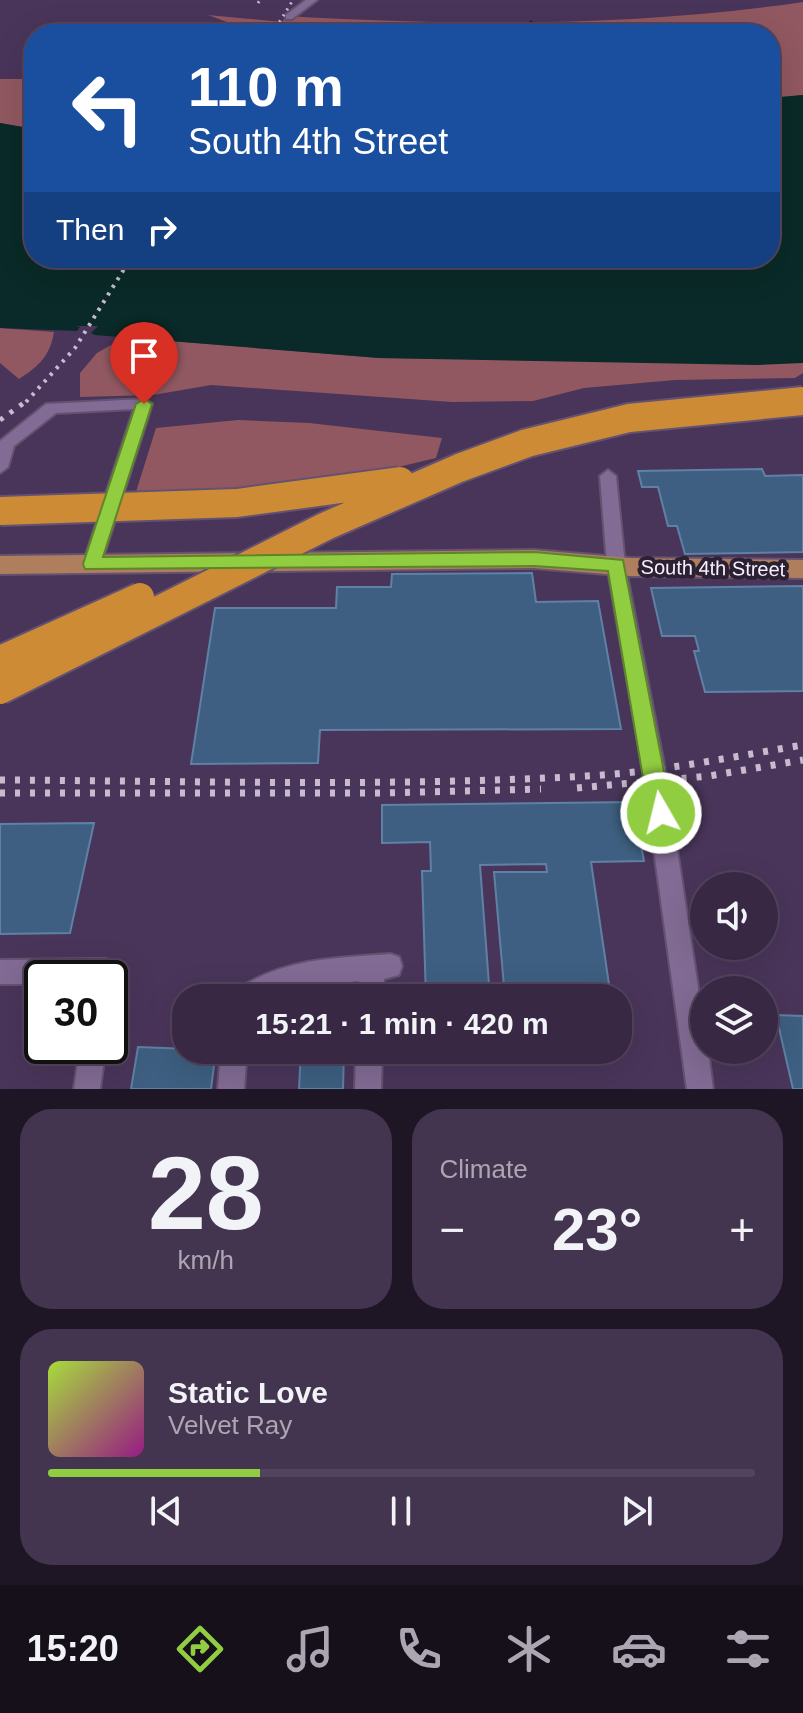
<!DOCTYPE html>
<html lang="en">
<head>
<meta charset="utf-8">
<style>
  body { margin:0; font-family:Arial,sans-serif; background:#43344f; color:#f1f3f6; height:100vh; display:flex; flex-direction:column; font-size:30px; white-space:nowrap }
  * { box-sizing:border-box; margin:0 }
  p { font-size:26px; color:#aba6b2 }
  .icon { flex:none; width:44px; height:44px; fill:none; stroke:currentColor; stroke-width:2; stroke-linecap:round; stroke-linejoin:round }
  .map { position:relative; height:1089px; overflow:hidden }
  .sheet { display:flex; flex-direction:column; gap:20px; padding:20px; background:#1f1625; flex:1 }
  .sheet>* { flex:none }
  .banner { position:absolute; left:24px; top:24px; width:756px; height:244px; border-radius:32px; box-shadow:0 8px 32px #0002,0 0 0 2px #52445d; background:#1a4fa0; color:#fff; overflow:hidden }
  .fabs { position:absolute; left:690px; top:872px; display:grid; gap:16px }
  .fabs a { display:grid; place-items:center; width:88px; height:88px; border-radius:50%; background:#382844; box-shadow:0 8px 32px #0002,0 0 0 2px #52445d; font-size:40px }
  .speed { position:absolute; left:24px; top:960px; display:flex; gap:16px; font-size:40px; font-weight:700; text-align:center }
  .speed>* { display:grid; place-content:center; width:104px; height:104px; border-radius:50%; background:#382844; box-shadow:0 8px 32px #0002,0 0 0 2px #52445d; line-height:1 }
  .speed .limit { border:4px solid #111; border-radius:12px; background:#fff; color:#111 }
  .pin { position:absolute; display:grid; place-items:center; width:68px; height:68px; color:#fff; margin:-82px -34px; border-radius:50% 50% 50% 0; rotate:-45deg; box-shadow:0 0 8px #0007 }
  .pin .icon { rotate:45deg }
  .me { position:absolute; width:88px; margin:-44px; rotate:352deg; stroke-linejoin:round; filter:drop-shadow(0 0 6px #0008) }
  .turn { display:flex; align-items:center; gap:28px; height:168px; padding:0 32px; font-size:36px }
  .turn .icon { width:104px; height:104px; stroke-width:2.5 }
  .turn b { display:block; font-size:56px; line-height:68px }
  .then { display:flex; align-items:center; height:76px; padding:0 32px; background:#0003; gap:16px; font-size:30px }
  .big { font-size:60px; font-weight:700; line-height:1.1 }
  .sheet .widget { flex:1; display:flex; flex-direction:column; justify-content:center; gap:12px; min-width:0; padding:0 28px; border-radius:32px; background:#43344f }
  .sheet .dial { align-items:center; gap:0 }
  .dial b { font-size:104px; line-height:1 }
  .song { display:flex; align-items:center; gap:24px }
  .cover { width:96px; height:96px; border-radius:12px; background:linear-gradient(135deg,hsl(80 70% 55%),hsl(310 70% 35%)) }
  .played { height:8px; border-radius:4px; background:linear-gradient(90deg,#91cd40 30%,#52445d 30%) }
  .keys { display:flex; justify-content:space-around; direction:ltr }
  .heat { display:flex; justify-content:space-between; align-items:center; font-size:44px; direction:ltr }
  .sheet .tiles { flex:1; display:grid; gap:20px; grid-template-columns:1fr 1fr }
  .widget:last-child { grid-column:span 2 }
  .trip { position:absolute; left:172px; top:984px; width:460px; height:80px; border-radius:32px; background:#382844; box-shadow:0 8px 32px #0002,0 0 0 2px #52445d; font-weight:700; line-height:80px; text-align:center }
  .dock { display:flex; height:128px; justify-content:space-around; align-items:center; background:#16101b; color:#aba6b2 }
  .dock .icon { width:56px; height:56px }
  .dock .on { color:#91cd40 }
  .dock b { font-size:36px; color:#f1f3f6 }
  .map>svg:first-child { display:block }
  .green { fill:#915861 }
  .water { fill:#092a28 }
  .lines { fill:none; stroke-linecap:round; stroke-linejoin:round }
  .stream { stroke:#092a28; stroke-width:3 }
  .building { fill:#3e5f81; stroke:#5e81a5; stroke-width:2 }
  .minor-casing { stroke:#645270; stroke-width:4 }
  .major-casing { stroke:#645270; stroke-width:4 }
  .minor { fill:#826b94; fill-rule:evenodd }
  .major { fill:#af7e5c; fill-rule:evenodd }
  .rail-far3 { stroke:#c6bbcf; stroke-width:3; stroke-dasharray:2 5; stroke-linecap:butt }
  .rail-far2 { stroke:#c6bbcf; stroke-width:4; stroke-dasharray:3 6; stroke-linecap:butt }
  .rail-far1 { stroke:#c6bbcf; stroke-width:5; stroke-dasharray:4 8; stroke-linecap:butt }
  .rail { stroke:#c6bbcf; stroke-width:7; stroke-dasharray:5 10; stroke-linecap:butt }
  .highway-bridge-far1-casing { stroke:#645270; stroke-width:24; stroke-linecap:butt }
  .highway-bridge-casing { stroke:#645270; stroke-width:32; stroke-linecap:butt }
  .highway-bridge-far1 { stroke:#cd8b36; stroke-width:21 }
  .highway-bridge { stroke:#cd8b36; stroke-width:28 }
  .route { fill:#91cd40; stroke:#5e852a; stroke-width:2 }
  .labels { text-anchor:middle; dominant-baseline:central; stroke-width:8; stroke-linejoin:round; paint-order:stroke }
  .street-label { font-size:20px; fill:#f7f0fe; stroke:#2b2132 }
</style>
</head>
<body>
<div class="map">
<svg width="803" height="1089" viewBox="0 0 803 1089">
  <rect width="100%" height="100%" fill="#4a355a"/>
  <path class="green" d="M803,2V95L770,98V34H223L229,30L227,22L208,15L282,22L286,16C456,26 633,27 803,2Z
    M0,79H34V129L0,123Z
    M0,328L54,332C50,356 39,366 19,379L0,363Z
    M125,337L379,358L803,363V373L795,378L675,380L584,388L533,401L452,402L211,385L153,395L80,397V373L97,353Z
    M238,420L309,423L442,438L436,458L332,483L251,492L135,495L156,428Z"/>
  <path class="water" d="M803,95V363L757,365L379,358L95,335L91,333L98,326H76L80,327L77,331L0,328V123L34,129V258H770V98Z"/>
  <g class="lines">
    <path class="stream" d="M531,22L533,34"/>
  </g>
  <path class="building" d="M762,469L765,476L803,475V552L685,554L677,526H668L658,487H642L638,471Z
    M532,573L536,602L598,601L621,729L320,730L318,763L191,764L215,608H336L337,587H391L392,574Z
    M803,586V691L705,692L694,651H699L695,636H662L651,588Z
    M633,802L644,861L591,862L611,998H505L494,872H547L546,864L480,865L490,998H426L422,871H431L430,842L382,843V805Z
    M94,823L70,933L0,934V824Z
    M305,992H346V998H304Z
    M776,1015L803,1016V1089H793Z
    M138,1047L216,1050L211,1089H131Z
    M301,1050H344L343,1089H299Z"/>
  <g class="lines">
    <defs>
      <path id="minor" d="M306,0H317L292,19H286V15Z
        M144,399L152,404L101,564L98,569H86L83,564L134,409L56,413L14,446L8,467L0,473V441L46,404Z
        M608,470L616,476L625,565L665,770L704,1027V1050H708L713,1089H687L643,770L607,565L600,476Z
        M390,954L399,957L402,966L399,975L384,979V998H358L359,981L297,988L269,998H234L238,989C285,958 336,958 390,954Z
        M105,959L114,962L117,971L110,988V978H42V984H0V960Z
        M80,1046H106L100,1089H74Z
        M221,1050H247L244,1089H218Z
        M356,1050H382L381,1089H355Z"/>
      <path id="major" d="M534,550L630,558L803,560V578L630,576L534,568L0,574V556Z"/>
    </defs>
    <use href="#minor" class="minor-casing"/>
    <use href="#major" class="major-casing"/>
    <use href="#minor" class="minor"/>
    <use href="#major" class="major"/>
    <path class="rail-far3" d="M258,3L260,0
      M272,34L293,0"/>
    <path class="rail-far2" d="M26,402L75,348L131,258"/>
    <path class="rail-far1" d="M0,420L28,400"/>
    <path class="rail" d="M0,780C195,781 392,787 587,776C660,772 731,757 803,745
      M577,788L709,776L803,760
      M0,793H384L541,789"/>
    <defs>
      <path id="highway-bridge-far1" d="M795,402L803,401"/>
      <path id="highway-bridge" d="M0,511L237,503L400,481
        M0,660L140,597
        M0,690L326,526L459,468L527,443L629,418L803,401"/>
    </defs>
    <use href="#highway-bridge-far1" class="highway-bridge-far1-casing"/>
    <use href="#highway-bridge" class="highway-bridge-casing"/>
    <use href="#highway-bridge-far1" class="highway-bridge-far1"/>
    <use href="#highway-bridge" class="highway-bridge"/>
  </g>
  <path class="route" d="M144,399L152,404L103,557L534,552L623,560L672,813L669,820L661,823L653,820L649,813L608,571L534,566L85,569L83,564L136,404Z"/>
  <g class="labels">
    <g class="street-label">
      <text transform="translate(713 568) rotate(1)">South 4th Street</text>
    </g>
  </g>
</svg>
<div class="fabs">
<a><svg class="icon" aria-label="sound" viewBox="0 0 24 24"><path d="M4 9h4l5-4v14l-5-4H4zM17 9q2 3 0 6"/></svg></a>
<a><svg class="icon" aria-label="layers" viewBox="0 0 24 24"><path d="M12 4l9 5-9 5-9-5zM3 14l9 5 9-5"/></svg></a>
</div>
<div class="speed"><div class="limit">30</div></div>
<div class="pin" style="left:144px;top:404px;background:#d93025"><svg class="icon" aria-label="arrive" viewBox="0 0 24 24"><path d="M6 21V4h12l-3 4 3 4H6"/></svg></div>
<svg class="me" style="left:661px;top:813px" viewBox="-20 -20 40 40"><circle r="17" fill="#91cd40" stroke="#fff" stroke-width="3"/><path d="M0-11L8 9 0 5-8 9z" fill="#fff"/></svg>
<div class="trip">15:21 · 1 min · 420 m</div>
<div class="banner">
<div class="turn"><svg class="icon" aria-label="left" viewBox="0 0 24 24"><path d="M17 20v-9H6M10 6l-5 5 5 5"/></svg><div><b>110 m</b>South 4th Street</div></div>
<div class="then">Then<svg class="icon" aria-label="right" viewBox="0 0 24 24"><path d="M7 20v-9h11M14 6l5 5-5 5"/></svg></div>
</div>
</div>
<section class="sheet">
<div class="tiles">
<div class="widget dial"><b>28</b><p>km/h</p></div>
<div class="widget"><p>Climate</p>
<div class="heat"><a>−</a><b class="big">23°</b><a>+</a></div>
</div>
<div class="widget">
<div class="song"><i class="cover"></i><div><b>Static Love</b><p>Velvet Ray</p></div></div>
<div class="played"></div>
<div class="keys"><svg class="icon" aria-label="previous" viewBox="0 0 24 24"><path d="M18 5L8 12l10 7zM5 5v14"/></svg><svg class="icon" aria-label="pause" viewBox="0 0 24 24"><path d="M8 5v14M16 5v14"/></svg><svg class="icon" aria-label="next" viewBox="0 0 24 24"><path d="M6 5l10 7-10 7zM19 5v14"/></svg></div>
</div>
</div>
</section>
<nav class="dock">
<b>15:20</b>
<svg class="icon on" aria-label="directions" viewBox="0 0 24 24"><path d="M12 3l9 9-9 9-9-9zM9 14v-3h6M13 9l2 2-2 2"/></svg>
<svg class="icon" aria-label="music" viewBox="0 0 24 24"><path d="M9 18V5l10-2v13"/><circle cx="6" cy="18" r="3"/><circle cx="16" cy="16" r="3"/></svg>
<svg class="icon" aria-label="phone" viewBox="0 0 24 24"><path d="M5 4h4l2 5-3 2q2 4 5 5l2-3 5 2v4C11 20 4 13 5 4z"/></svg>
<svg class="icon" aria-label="climate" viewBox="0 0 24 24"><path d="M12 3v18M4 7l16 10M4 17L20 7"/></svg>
<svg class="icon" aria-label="car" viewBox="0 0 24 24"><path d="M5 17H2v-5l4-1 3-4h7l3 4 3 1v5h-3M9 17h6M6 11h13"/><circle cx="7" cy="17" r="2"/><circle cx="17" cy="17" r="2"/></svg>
<svg class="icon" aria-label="filters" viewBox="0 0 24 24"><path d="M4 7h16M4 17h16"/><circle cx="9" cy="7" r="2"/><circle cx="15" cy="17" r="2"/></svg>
</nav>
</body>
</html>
